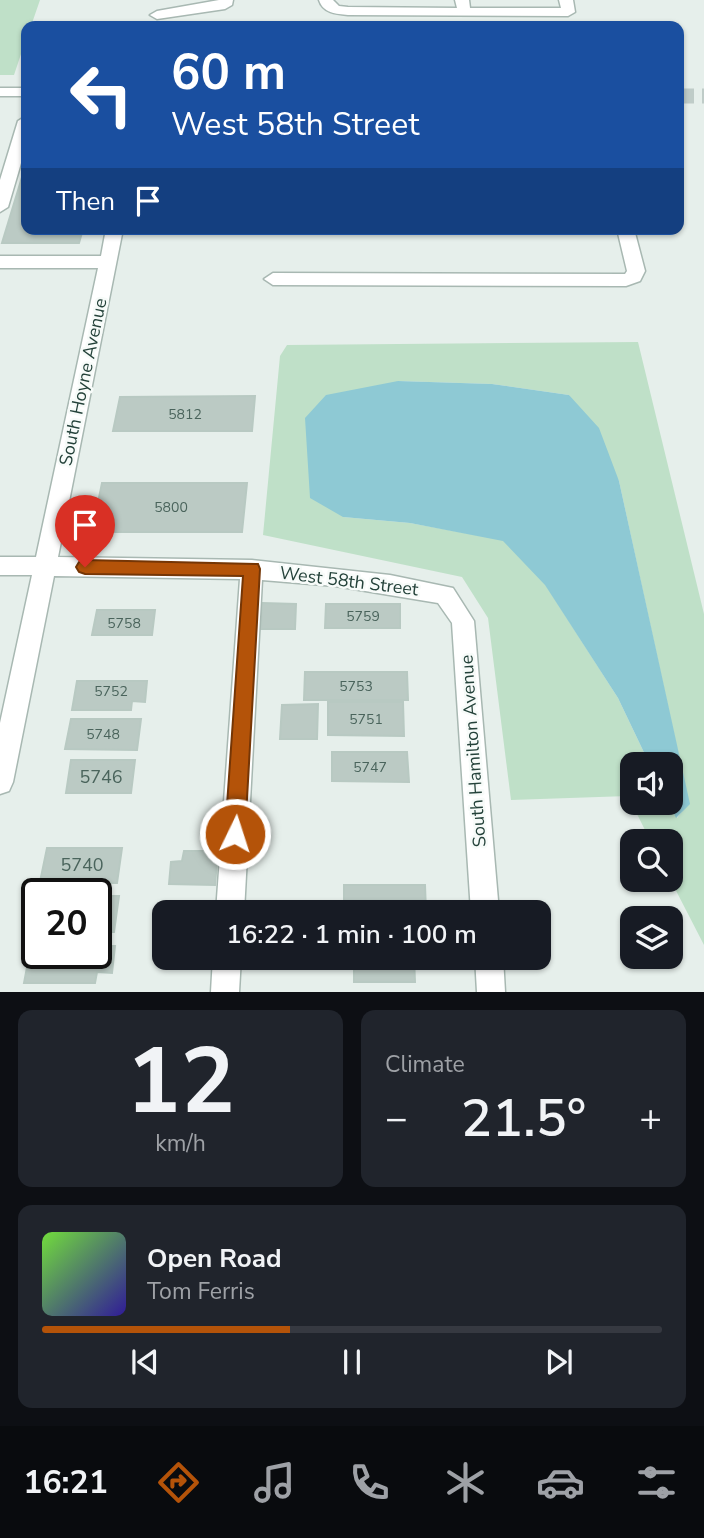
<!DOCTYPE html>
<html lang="en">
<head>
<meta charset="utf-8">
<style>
  body { margin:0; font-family:"Nunito Sans",sans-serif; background:#20242c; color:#f1f3f6; height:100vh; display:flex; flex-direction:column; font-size:26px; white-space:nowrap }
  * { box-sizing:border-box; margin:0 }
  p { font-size:23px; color:#9ea1a6 }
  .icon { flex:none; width:38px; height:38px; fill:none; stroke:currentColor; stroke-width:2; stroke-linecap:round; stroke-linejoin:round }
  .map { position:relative; height:992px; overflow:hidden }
  .sheet { display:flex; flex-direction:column; gap:18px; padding:18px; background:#0d0f14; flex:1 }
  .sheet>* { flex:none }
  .hud { position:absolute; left:21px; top:21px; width:663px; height:214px; border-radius:14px; box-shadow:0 2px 5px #0004; background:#1a4fa0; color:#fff; overflow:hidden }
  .fabs { position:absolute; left:620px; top:752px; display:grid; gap:14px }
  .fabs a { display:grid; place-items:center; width:63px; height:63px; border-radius:14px; background:#171b24; box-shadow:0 2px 5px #0004; font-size:35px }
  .speed { position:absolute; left:21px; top:878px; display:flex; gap:14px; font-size:35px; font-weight:700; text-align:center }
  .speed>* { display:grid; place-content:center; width:91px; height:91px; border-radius:50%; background:#171b24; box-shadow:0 2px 5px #0004; line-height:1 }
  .speed .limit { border:4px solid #111; border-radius:10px; background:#fff; color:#111 }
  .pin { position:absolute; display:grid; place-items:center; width:60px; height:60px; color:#fff; margin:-72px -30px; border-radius:50% 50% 50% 0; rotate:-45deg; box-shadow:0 0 7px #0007 }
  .pin .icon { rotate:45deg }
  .me { position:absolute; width:77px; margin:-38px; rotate:4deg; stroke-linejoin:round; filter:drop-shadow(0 0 5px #0008) }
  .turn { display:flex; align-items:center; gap:24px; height:147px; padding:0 35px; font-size:32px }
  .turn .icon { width:91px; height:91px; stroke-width:2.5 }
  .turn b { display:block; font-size:49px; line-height:60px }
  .then { display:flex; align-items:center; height:66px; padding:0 35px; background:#0003; gap:14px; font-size:26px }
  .big { font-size:52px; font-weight:600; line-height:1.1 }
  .sheet .card { flex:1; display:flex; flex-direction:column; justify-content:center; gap:10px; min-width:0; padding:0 24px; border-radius:14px; background:#20242c }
  .sheet .dial { align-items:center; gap:0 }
  .dial b { font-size:91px; line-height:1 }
  .song { display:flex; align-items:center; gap:21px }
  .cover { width:84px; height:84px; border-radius:10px; background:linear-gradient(135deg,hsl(100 70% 55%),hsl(250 70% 35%)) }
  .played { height:7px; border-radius:4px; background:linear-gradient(90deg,#b45309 40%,#363941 40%) }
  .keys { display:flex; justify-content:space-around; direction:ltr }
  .heat { display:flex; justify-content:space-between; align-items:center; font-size:38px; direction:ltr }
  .sheet .tiles { flex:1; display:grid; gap:18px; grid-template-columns:1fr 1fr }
  .card:last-child { grid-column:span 2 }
  .trip { position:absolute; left:152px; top:900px; width:399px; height:70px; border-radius:14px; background:#171b24; box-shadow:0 2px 5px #0004; font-weight:600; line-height:70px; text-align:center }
  .menu { display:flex; height:112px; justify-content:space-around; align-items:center; background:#090b0e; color:#9ea1a6 }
  .menu .icon { width:49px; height:49px }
  .menu .active { color:#b45309 }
  .menu b { font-size:32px; color:#f1f3f6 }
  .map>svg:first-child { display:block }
  .green { fill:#bfe0c8; fill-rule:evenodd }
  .water { fill:#8ec9d4 }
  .building { fill:#bbcac4; stroke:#b8c9c2; stroke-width:2 }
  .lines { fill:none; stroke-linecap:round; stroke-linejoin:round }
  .minor-tunnel { stroke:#bfccc8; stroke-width:15; stroke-dasharray:15 8; stroke-linecap:butt }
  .minor-casing { stroke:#a8b8b2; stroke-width:3 }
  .minor { fill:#fff; fill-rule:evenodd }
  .route { fill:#b45309; stroke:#753606; stroke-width:2 }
  .labels { text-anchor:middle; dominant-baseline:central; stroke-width:5; stroke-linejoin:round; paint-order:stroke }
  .number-label { font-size:14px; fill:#4a645c }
  .street-label { font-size:18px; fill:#24423a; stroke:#f7fbf9 }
  .near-number-label { font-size:18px; fill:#4a645c }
</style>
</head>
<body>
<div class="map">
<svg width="704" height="992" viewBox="0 0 704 992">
  <rect width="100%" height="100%" fill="#e6efeb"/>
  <path class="green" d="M0,0H40L31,26H26V39L14,75H0Z
    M638,342L704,614V945L670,879V842H651L628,796L511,800L488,618L462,577L263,535L280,356L287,345ZM398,381L492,384L569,395L619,481L689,803L677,818L669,803H632V765H650L618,698L545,584L503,540L410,523L343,517Z"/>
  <path class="water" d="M398,381L492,384L569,395L599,428L619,481L690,804L676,818L669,803L670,765H650L618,698L545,585L503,541L410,523L343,517L310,498L305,418L326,395Z"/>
  <path class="building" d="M26,164V229H83L79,243H2Z
    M255,396L252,431H113L120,397Z
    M102,483H247L242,532H92Z
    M262,603L296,604L295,629H261Z
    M326,604H400V628H325Z
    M97,610H155L152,635H92Z
    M305,672H407L408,700H304Z
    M77,681H147L145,702L132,701L131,710H72Z
    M328,702H403L404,736L328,735Z
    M318,704L317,739H280L282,705Z
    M71,719H141L137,750L65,749Z
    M332,752H407L409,782L332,781Z
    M71,760H135L131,793H66Z
    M47,848H122L117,883L40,882Z
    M184,851H218L215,885L169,884L171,862L182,861Z
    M344,885H425L426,912H344Z
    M96,896H119L114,932H96Z
    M31,946H37V954H96V946H115L112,973L97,972L95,983H24Z
    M354,957H414L415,982H354Z"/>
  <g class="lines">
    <path class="minor-tunnel" d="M679,96H704"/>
    <defs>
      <path id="minor" d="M219,0H233L232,5L225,9L157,19L150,15L157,11Z
        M319,0H333L339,6L348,7L457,8L455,0H469L470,8H561L559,0H573L575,12L568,16L348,15C336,14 323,13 319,0Z
        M0,88H26V96H0Z
        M26,116V146L8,207L0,212V180L18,121Z
        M106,229H123L58,557L252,560L390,575L453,588L474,621L499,912H471L452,623L438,603L335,586L262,580L244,912H216L240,579L54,576L13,782L9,791L0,794V723L32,575H0V557H36L98,268H0V256H101Z
        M617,229H634L645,271L640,281L626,286L273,285L264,279L273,273L625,274L627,271Z
        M213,957H241L239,992H211Z
        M475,957H503L505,992H477Z"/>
    </defs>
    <use href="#minor" class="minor-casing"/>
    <use href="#minor" class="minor"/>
  </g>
  <path class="route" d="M85,560L258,564L260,569L245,834L242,841L235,844L228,841L225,834L243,576L85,574L79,572L76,567L79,562Z"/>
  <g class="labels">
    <g class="number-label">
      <text x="185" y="414">5812</text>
      <text x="171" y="507">5800</text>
      <text x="363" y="616">5759</text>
      <text x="124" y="623">5758</text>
      <text x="356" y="686">5753</text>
      <text x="111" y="691">5752</text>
      <text x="366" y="719">5751</text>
      <text x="103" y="734">5748</text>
      <text x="370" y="767">5747</text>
    </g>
    <g class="street-label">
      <text transform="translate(83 382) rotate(-78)">South Hoyne Avenue</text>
      <text transform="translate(349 581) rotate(7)">West 58th Street</text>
      <text transform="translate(473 751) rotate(-94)">South Hamilton Avenue</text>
    </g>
    <g class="near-number-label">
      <text x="101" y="777">5746</text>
      <text x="82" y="865">5740</text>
    </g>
  </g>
</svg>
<div class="fabs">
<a><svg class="icon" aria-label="sound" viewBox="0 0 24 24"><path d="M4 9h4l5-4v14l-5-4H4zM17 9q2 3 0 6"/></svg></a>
<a><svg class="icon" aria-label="search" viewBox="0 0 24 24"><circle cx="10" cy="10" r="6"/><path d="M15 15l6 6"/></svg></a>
<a><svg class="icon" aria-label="layers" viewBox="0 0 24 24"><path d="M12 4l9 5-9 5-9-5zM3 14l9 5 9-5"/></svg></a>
</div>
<div class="speed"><div class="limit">20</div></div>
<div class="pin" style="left:85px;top:567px;background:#d93025"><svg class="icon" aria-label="arrive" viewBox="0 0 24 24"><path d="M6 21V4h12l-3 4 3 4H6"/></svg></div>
<svg class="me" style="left:235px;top:834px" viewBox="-20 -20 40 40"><circle r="17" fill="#b45309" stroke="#fff" stroke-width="3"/><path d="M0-11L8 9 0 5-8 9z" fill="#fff"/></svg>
<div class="trip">16:22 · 1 min · 100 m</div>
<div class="hud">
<div class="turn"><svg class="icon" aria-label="left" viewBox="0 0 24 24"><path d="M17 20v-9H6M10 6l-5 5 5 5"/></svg><div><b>60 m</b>West 58th Street</div></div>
<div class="then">Then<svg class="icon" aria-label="arrive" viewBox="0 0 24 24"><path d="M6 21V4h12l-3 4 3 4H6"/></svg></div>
</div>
</div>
<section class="sheet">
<div class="tiles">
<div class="card dial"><b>12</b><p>km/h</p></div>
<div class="card"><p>Climate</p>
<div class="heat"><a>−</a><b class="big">21.5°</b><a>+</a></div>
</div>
<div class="card">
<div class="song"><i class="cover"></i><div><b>Open Road</b><p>Tom Ferris</p></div></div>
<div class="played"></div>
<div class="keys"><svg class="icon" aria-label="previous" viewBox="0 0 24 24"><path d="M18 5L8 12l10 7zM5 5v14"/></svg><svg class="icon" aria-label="pause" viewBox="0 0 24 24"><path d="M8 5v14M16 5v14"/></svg><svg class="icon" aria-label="next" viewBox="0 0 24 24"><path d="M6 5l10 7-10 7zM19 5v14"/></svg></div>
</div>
</div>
</section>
<nav class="menu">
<b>16:21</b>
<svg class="icon active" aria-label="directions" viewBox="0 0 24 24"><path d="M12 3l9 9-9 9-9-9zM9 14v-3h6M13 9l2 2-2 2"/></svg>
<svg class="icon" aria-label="music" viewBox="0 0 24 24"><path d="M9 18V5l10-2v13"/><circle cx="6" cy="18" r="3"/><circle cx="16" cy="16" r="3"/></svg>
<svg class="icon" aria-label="phone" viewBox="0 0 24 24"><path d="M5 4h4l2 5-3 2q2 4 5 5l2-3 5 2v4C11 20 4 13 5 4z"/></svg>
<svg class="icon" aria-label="climate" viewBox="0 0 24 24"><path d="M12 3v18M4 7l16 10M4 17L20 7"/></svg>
<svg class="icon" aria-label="car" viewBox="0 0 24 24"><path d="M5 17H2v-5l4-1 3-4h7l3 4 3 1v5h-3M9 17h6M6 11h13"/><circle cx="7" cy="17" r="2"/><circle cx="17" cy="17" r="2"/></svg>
<svg class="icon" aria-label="filters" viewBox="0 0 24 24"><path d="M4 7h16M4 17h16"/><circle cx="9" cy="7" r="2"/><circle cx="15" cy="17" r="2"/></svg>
</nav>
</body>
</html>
